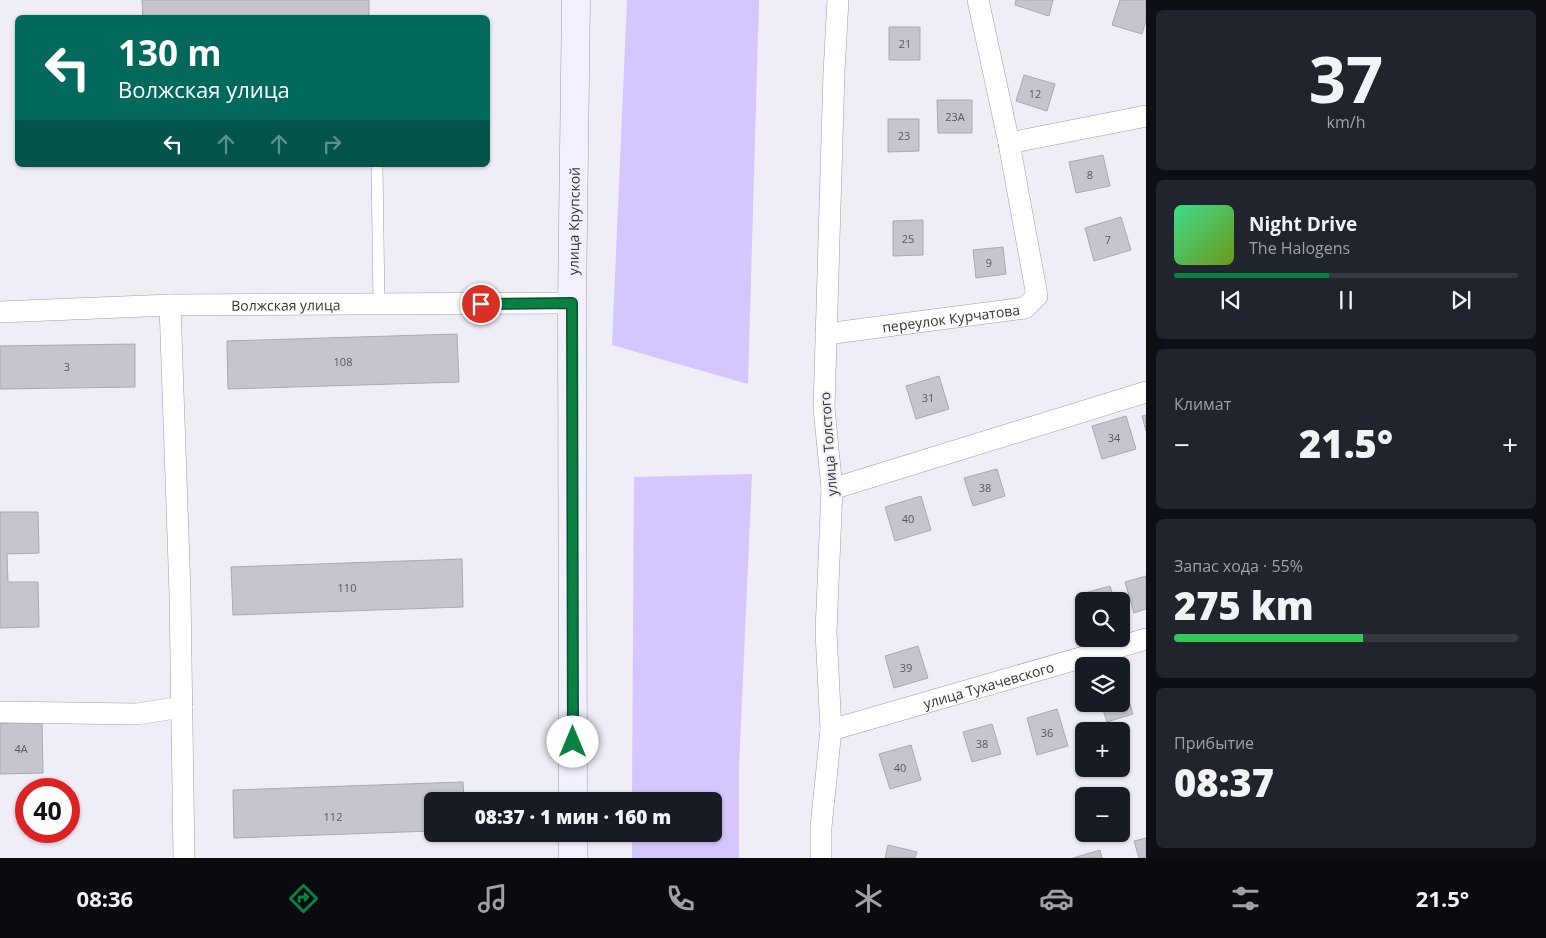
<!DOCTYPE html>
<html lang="ru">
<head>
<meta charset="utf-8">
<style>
  body { margin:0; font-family:"Open Sans",sans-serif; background:#20242c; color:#f1f3f6; height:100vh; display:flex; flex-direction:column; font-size:19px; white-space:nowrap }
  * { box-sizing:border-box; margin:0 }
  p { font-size:16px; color:#9ea1a6 }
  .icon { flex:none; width:28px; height:28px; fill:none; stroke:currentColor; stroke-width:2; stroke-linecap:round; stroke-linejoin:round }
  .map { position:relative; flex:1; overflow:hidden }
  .sheet { display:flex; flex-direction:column; gap:10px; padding:10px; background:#0d0f14; width:400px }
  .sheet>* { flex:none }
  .guide { position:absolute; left:15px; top:15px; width:475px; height:152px; border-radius:8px; box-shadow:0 1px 4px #0004; background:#00695c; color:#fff; overflow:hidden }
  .tools { position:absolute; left:1075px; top:592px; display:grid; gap:10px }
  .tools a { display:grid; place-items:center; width:55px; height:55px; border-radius:8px; background:#171b24; box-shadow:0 1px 4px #0004; font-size:25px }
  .speed { position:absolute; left:15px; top:778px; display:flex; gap:10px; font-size:25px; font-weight:700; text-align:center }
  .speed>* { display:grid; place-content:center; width:65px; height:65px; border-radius:50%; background:#171b24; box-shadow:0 1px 4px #0004; line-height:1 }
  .speed .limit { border:8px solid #d22; background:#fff; color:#111 }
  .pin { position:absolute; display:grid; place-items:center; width:42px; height:42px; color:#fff; margin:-21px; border:2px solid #fff; border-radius:50%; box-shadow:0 1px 5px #0007 }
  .me { position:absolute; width:55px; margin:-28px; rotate:0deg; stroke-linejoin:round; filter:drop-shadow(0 0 4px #0008) }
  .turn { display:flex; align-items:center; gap:18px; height:105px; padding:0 20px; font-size:22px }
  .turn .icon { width:65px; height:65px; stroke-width:2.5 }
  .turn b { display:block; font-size:35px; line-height:42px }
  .lanes { display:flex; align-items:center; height:48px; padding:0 20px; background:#0003; justify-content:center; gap:25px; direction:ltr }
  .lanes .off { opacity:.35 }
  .big { font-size:38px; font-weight:800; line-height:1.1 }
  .sheet .card { flex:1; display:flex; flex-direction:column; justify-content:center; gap:8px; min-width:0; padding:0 18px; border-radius:8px; background:#20242c }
  .sheet .dial { align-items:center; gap:0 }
  .dial b { font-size:65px; line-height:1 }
  .song { display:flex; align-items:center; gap:15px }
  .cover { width:60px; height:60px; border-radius:8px; background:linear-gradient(135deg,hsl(150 70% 55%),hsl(80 70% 35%)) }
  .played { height:5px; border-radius:2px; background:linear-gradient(90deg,#0b8043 45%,#363941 45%) }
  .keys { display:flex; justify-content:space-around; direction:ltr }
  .heat { display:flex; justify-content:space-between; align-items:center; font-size:28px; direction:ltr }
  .charge { height:8px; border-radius:4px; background:linear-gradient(90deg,#34c759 55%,#363941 0) }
  .trip { position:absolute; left:424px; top:792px; width:298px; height:50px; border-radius:8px; background:#171b24; box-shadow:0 1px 4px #0004; font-weight:800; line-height:50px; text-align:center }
  .tabs { display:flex; height:80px; justify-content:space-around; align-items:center; background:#090b0e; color:#9ea1a6 }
  .tabs .icon { width:35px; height:35px }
  .tabs .current { color:#0b8043 }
  .tabs b { font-size:22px; color:#f1f3f6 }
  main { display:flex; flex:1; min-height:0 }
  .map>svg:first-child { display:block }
  .green { fill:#d5c6fe }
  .building { fill:#c6c4cc; stroke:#aaa8b0 }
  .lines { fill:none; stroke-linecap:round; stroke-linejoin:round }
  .lane-casing { stroke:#9f9da5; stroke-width:12 }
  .street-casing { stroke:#9f9da5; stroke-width:22 }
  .secondary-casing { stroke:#9f9da5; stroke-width:29 }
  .lane { stroke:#fff; stroke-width:11 }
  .street { stroke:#fff; stroke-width:21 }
  .secondary { stroke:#f3efff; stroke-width:28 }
  .route-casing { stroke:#07532c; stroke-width:12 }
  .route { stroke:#0b8043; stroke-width:9 }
  .labels { text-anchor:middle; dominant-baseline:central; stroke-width:4; stroke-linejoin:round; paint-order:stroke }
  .number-label { font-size:11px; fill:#59585c }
  .street-label { font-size:14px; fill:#353437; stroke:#efedf5 }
</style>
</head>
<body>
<main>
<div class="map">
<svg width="1146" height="858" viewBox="0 0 1146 858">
  <rect width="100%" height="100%" fill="#efedf5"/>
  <path class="green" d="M627,0H759L748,384L612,345Z
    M752,474L739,767V858H632V834H712V801H632L634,477Z"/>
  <path class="building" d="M142,0H369V18H143Z
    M1016,0H1053L1049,16L1015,5Z
    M1120,0H1146V21L1142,34L1112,25Z
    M889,27H920V60H889Z
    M1024,75L1055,84L1047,111L1016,101Z
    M937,100H972V133H938Z
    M888,119H919V151L888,152Z
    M1103,155L1110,186L1076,193L1069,162Z
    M1121,217L1131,250L1094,261L1085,228Z
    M923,220V255L893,256V221Z
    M1003,247L1006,274L976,278L973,250Z
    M457,334L459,382L228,389L227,341Z
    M135,344V387L0,389V346Z
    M939,376L949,409L916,419L906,386Z
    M1146,415V431L1142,416Z
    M1126,416L1136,449L1102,459L1092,426Z
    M997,469L1005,496L973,506L964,478Z
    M921,496L931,530L895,541L885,507Z
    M0,512H38L39,553L7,554L8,582H38L39,627L0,628Z
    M462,559L463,607L233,615L231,567Z
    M1146,576V609L1134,613L1125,582Z
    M1110,586L1115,601H1084V617L1077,595Z
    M918,646L928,678L894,688L885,656Z
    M1124,684L1133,714L1107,722L1101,704H1121V685Z
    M1057,709L1068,746L1037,755L1027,718Z
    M42,722L43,773L0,774V723Z
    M992,724L1001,754L972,762L963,732Z
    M911,745L921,780L890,789L879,754Z
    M463,782L464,801H432V831L234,838L233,790Z
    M1146,838V858H1139L1134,841Z
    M888,845L917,852L915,858H885Z
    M1100,850L1102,858H1073Z"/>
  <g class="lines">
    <defs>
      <path id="lane" d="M377,165L379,304"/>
      <g id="street">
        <path d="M1009,143L1146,116"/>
        <path d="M170,305L180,593L184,858"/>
        <path id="s1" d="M0,312L170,305L572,303"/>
        <path id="s2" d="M826,334L1025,308L1037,296L1009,143L978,0"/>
        <path d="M832,489L1146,392"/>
        <path d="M0,712L137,714L182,707"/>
        <path id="s3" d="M831,730L1146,639"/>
        <path d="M821,858V827L831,730L826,632L832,489L824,408L834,72L838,0"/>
      </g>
      <g id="secondary">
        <path id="s4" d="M573,801L572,303L576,0"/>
        <path d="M573,834V858"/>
      </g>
    </defs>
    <use href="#lane" class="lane-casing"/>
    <use href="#street" class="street-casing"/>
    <use href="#secondary" class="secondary-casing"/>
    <use href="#lane" class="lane"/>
    <use href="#street" class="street"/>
    <use href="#secondary" class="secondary"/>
  </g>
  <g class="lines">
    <defs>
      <path id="route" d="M481,304L572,303L573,742"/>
    </defs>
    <use href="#route" class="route-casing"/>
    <use href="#route" class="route"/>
  </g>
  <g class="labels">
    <g class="number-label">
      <text x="905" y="43">21</text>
      <text x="1035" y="93">12</text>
      <text x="955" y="116">23А</text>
      <text x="904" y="135">23</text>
      <text x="1090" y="174">8</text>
      <text x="908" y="238">25</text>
      <text x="1108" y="239">7</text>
      <text x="989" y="262">9</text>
      <text x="343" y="361">108</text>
      <text x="67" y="366">3</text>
      <text x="928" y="397">31</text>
      <text x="1114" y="437">34</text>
      <text x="985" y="487">38</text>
      <text x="908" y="518">40</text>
      <text x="347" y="587">110</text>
      <text x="906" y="667">39</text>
      <text x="1047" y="732">36</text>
      <text x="982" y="743">38</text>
      <text x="21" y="748">4А</text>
      <text x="900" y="767">40</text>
      <text x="333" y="816">112</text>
    </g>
    <g class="street-label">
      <text stroke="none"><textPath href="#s4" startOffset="580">улица Крупской</textPath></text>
      <text stroke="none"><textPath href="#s1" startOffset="286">Волжская улица</textPath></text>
      <text stroke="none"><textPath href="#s2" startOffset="126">переулок Курчатова</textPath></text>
      <text transform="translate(828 444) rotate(-94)">улица Толстого</text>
      <text stroke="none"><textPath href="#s3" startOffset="164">улица Тухачевского</textPath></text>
    </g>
  </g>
</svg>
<div class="tools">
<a><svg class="icon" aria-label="search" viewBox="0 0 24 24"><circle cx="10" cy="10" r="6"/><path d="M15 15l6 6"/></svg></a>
<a><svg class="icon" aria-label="layers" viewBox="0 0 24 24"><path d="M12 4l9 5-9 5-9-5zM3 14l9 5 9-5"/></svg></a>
<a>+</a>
<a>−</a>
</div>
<div class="speed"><div class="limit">40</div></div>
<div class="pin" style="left:481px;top:304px;background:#d93025"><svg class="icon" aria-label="arrive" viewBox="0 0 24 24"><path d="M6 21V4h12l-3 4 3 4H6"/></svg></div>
<svg class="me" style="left:573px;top:742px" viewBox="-20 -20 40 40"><circle r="19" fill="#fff"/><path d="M0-13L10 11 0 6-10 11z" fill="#0b8043"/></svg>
<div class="trip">08:37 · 1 мин · 160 m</div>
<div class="guide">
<div class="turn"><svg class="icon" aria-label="left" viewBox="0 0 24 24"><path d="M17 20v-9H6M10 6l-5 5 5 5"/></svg><div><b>130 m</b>Волжская улица</div></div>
<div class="lanes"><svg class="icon" aria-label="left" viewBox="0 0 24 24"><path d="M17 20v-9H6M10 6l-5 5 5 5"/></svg><svg class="icon off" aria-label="ahead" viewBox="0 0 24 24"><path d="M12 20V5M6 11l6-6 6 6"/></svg><svg class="icon off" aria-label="ahead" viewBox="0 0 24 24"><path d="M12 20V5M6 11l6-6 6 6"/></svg><svg class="icon off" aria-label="right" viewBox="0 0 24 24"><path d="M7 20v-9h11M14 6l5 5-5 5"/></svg></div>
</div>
</div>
<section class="sheet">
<div class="card dial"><b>37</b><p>km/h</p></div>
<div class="card">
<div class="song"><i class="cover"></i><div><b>Night Drive</b><p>The Halogens</p></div></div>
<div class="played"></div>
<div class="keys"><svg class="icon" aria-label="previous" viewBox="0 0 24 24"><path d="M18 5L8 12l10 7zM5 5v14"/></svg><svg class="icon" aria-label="pause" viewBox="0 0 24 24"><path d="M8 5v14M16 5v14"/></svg><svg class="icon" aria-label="next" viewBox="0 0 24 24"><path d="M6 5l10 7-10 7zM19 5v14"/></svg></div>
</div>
<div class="card"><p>Климат</p>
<div class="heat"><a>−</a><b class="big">21.5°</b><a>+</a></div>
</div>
<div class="card"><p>Запас хода · 55%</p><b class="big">275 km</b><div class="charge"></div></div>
<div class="card"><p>Прибытие</p><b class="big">08:37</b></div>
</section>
</main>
<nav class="tabs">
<b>08:36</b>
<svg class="icon current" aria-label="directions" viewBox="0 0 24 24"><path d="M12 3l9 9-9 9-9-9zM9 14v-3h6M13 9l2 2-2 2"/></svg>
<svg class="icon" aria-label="music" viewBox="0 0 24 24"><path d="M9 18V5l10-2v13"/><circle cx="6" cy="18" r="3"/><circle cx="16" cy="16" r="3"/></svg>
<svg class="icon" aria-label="phone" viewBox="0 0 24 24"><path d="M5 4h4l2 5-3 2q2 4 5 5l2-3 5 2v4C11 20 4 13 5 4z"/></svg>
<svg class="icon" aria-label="climate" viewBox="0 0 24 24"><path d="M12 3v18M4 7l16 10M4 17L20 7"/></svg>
<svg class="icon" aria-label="car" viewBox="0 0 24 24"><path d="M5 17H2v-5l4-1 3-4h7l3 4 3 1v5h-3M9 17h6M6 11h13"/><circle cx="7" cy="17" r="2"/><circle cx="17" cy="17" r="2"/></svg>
<svg class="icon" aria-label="filters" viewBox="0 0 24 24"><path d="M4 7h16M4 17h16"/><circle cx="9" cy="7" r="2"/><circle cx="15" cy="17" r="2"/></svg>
<b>21.5°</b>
</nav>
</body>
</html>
